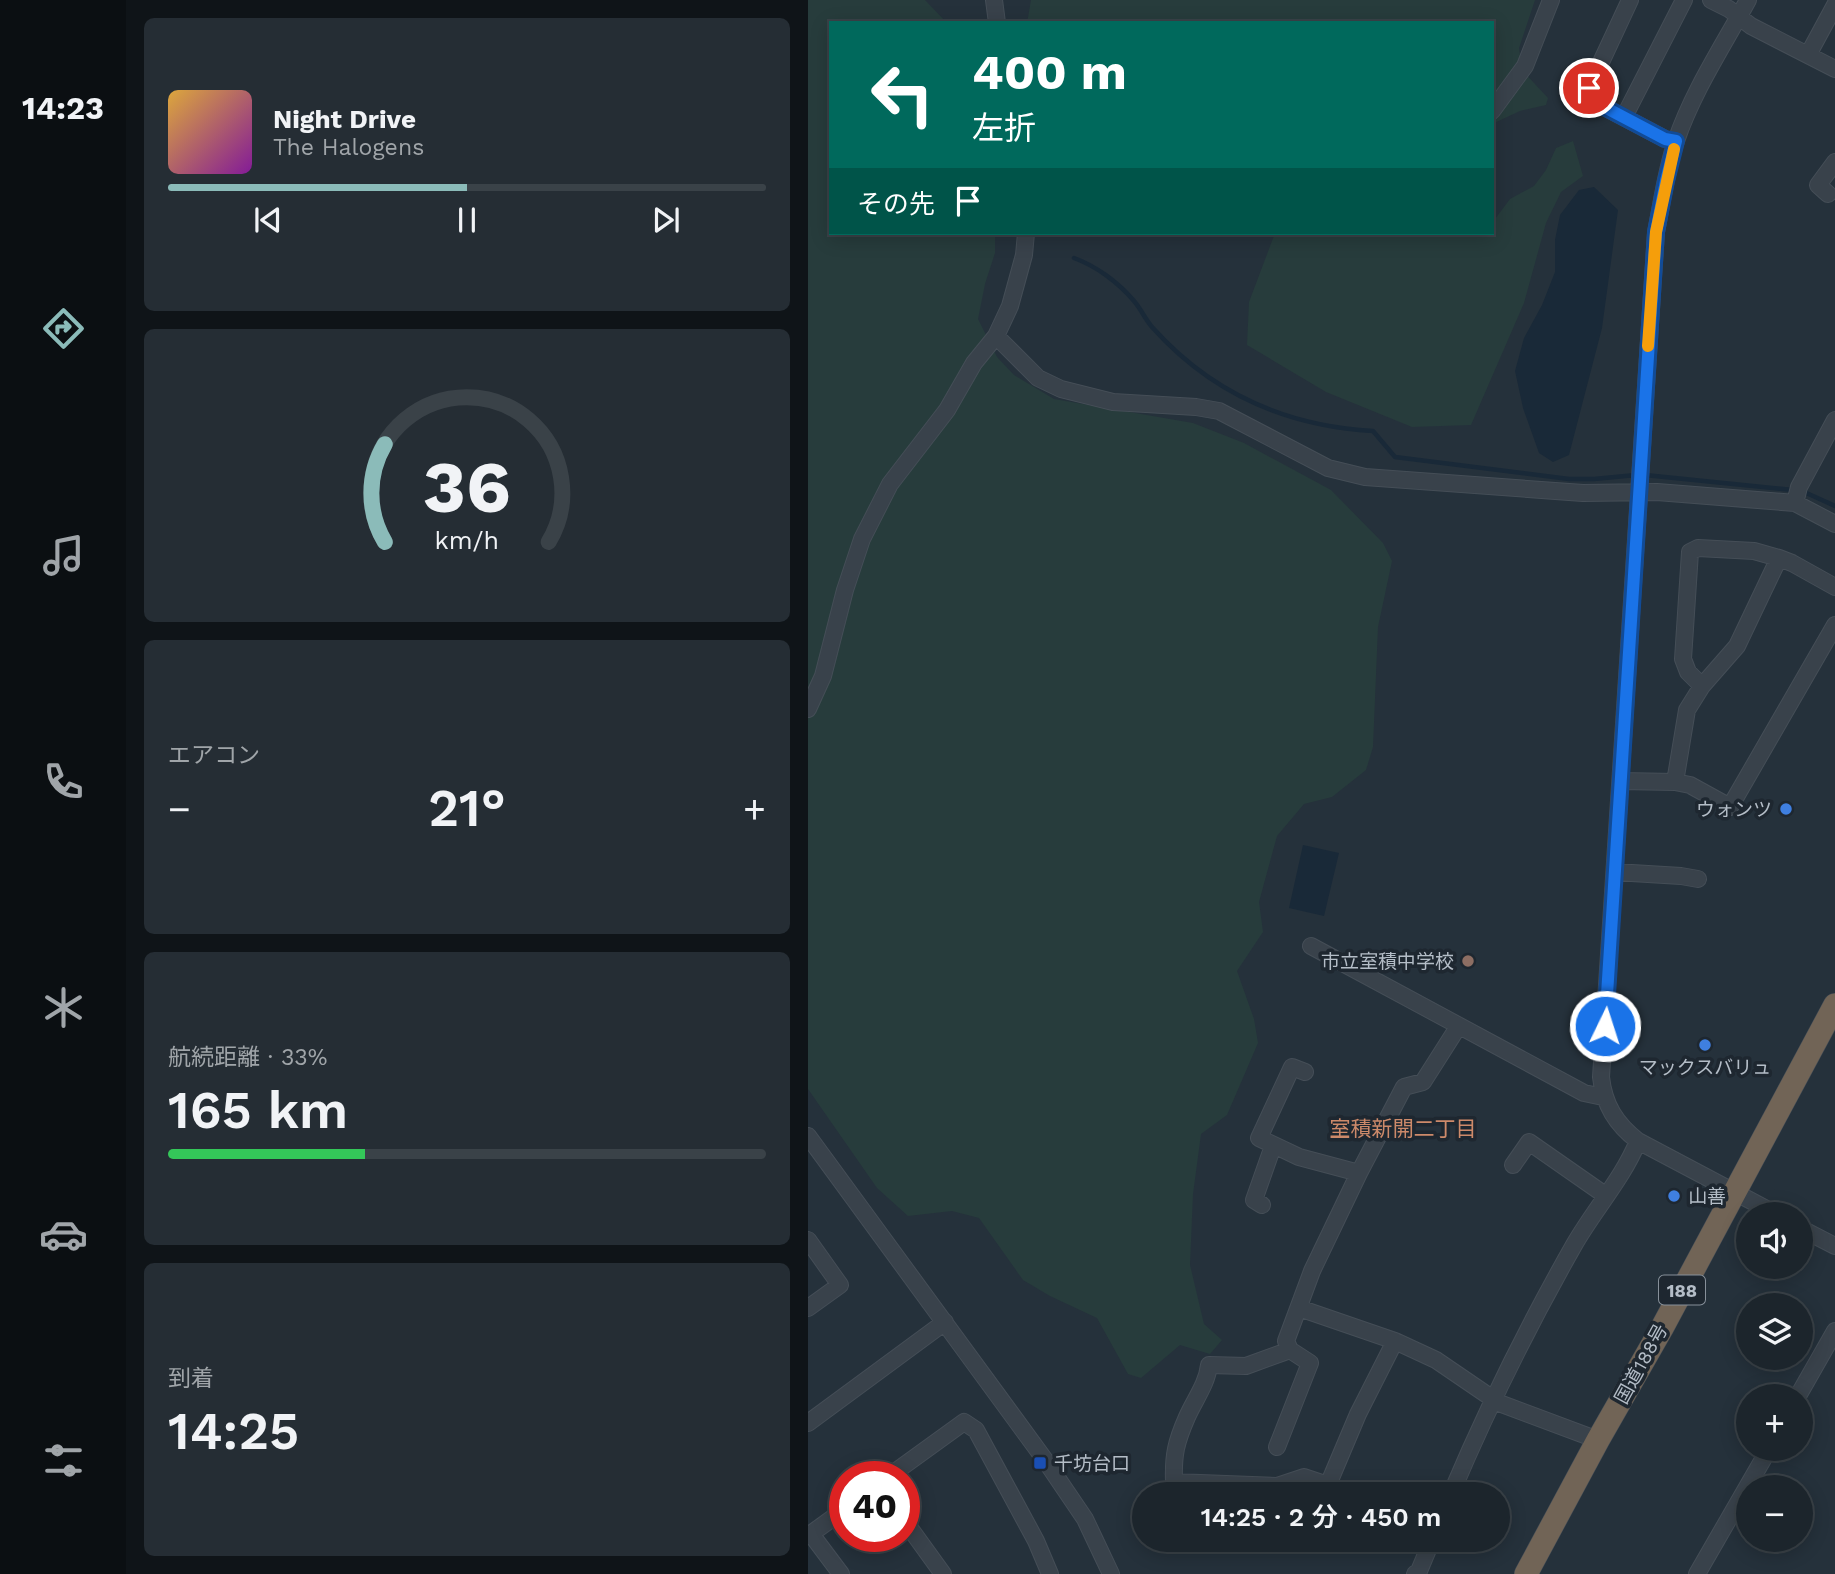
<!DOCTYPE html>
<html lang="ja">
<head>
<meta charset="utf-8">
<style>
  body { margin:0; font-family:"Work Sans","Noto Sans JP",sans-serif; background:#252d34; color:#f1f3f6; height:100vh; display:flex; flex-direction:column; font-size:26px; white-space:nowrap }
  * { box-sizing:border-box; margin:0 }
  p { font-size:23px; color:#a0a5a9 }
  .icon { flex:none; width:38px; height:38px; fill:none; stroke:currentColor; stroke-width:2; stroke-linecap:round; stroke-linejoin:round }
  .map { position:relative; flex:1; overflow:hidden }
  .panel { display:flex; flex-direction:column; gap:18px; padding:18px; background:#0f1418; width:682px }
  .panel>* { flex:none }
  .banner { position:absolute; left:21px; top:21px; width:665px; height:214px; border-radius:0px; box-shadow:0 4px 18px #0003,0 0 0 2px #3a4248; background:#00695c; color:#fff; overflow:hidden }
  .fabs { position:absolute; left:928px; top:1202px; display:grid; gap:14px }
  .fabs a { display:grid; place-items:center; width:77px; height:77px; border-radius:50%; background:#1c252c; box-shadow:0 4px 18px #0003,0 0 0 2px #3a4248; font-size:35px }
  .speed { position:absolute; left:21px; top:1461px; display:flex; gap:14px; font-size:35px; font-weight:700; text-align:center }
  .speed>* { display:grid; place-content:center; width:91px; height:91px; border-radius:50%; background:#1c252c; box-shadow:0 4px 18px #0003,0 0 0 2px #3a4248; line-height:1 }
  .speed .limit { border:10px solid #d22; background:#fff; color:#111 }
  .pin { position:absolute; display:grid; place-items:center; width:60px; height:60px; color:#fff; margin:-30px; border:4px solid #fff; border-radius:50%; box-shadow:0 2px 7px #0007 }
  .me { position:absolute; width:77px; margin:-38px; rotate:4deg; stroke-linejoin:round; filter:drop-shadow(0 0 5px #0008) }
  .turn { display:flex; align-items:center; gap:24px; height:147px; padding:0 28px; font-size:32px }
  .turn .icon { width:91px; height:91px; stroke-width:2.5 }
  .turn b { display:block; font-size:49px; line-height:60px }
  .then { display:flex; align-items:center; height:66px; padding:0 28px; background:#0003; gap:14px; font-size:26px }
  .big { font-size:52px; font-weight:600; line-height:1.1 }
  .panel .tile { flex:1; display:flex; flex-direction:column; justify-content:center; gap:10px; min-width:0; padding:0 24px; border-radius:10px; background:#252d34 }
  .panel .dial { align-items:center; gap:0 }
  .dial svg { height:182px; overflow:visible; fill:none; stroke:#3a4248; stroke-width:7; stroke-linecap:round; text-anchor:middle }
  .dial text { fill:#f1f3f6; stroke:none }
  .song { display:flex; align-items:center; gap:21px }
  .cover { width:84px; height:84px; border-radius:10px; background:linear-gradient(135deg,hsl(40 70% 55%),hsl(290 70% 35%)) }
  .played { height:7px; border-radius:4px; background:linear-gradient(90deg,#8bbbb9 50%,#3a4248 50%) }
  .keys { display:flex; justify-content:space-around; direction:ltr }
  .heat { display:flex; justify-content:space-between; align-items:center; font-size:38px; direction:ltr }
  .charge { height:10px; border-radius:5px; background:linear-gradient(90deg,#34c759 33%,#3a4248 0) }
  .trip { position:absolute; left:324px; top:1482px; width:378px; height:70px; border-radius:35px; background:#1c252c; box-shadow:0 4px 18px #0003,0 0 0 2px #3a4248; font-weight:600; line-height:70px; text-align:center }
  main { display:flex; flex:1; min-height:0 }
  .tabs { display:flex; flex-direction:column; width:126px; justify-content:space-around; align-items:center; background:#0b0f12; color:#a0a5a9 }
  .tabs .icon { width:49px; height:49px }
  .tabs .current { color:#8bbbb9 }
  .tabs b { font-size:32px; color:#f1f3f6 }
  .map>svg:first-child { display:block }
  .green { fill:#273c3c }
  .water { fill:#192938 }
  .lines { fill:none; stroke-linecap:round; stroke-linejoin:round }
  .stream { stroke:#192938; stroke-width:4.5 }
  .minor-casing { stroke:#454e57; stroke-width:18 }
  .highway-casing { stroke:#444d56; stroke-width:24 }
  .minor { stroke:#39424b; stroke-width:16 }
  .highway { stroke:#716456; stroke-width:23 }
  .route-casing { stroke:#114b97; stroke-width:18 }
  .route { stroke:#1a73e8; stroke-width:12 }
  .slow { stroke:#f59e0b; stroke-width:12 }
  .shop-dot { fill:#3f7fe0; stroke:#1e2730; stroke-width:2.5 }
  .education-dot { fill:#8d6e63; stroke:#1e2730; stroke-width:2.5 }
  .transit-dot { fill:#1a4fb4; stroke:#1e2730; stroke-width:2.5 }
  .labels { text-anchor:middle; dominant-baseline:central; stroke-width:7; stroke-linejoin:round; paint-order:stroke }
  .shield { fill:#1e2730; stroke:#87909a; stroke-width:2 }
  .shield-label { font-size:18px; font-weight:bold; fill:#b4bdc7 }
  .poi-label { font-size:19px; fill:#b4bdc7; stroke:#1e2730; text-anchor:end }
  .street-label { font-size:19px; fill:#b4bdc7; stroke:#1e2730 }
  .neighbourhood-label { font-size:21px; fill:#cd8a6a; stroke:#1e2730 }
</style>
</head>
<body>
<main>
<nav class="tabs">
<b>14:23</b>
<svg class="icon current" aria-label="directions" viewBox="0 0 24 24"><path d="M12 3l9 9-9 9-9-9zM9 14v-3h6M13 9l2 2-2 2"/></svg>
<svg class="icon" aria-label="music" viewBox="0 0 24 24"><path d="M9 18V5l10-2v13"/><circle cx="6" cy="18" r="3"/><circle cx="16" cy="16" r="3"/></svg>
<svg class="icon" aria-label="phone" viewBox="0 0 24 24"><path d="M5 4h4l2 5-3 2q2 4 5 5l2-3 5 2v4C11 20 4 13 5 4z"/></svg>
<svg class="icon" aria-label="climate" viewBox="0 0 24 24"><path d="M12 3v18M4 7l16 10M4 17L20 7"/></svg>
<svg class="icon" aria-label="car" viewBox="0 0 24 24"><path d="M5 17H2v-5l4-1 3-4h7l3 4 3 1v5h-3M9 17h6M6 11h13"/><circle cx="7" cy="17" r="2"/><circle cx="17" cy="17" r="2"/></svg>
<svg class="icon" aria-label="filters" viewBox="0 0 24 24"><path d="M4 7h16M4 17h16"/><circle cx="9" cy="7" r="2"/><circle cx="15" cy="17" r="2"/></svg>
</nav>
<section class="panel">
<div class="tile">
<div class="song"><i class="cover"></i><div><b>Night Drive</b><p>The Halogens</p></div></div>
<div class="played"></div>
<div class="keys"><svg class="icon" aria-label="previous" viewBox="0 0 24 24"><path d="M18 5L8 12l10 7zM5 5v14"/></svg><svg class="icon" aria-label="pause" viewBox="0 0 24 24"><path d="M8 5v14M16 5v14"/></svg><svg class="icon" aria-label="next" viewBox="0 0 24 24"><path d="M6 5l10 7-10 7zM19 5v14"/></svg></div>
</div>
<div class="tile dial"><svg viewBox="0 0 100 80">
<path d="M14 69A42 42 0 1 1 86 69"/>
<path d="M14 69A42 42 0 0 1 14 26" stroke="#8bbbb9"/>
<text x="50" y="56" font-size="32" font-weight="700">36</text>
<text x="50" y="72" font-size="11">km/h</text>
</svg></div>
<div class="tile"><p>エアコン</p>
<div class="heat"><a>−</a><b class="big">21°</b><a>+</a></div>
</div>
<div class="tile"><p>航続距離 · 33%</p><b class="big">165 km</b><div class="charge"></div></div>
<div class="tile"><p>到着</p><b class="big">14:25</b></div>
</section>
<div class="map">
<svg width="1027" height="1574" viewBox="0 0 1027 1574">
  <rect width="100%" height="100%" fill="#25313b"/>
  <path class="green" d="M0,0H117L139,23H23V233H187V253L177,284L170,319L189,357L206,375L246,399L385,423L436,443L523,490L575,543L584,561L570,627L565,747L558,770L524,797L496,804L469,836L451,902L455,932L429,971L446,1019L450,1043L419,1115L393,1134L385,1194L382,1265L396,1324L414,1340L402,1354L372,1345L333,1378L320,1374L289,1318L242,1296L215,1280L171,1218L144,1211L100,1216L69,1188L0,1089Z
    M223,0H727L711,48L714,70L740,98L738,105L712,111L684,124V23H219Z
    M765,141L775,176L753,192L738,223L716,303L663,425L604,427L518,392L439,345L441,302L467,233H684V220L687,219L702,199L726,186L738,170L748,148Z"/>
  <path class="water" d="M786,187L810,210L794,328L761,455L745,462L731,453L715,408L707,371L716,338L734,305L747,272V240L752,215L771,190Z
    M495,845L531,853L516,916L481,908Z"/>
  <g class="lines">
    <path class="stream" d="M266,258C288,266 310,282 326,301C333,309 337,319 344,327C403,393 477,426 565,431L587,457L761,479H786L828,475
      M837,475L985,490
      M994,491L1027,506"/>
    <defs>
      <path id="minor" d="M186,0L189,23
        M822,0L781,88L783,100L857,139L868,141
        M903,0L921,9L943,26L1027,69
        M940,0C915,46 885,91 868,141C858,171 854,202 848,232L793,1077C796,1105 808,1124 830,1141L968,1214
        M1000,55L1027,5
        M684,111L717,66L743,0
        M816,117L876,0
        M1020,194L1010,185L1027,162
        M188,336L230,378L253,389L305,402L388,407L411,411L520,468L557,477L775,493L849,492L987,503L1027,524
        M987,503L991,487L1027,420
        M894,686L880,672L875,659L882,552L890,548L946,551L971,558L984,563L1027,587
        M0,709L15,676L37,590L54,539L82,484L139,410L166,363L188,336L202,306L216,255L218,233
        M813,781L867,782L882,785L922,807L1027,625
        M867,782L879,710L894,686L929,646L971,558
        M807,872L873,876L890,879
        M503,946L776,1093L795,1097
        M497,1072L484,1067L451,1138L491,1157L551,1173
        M0,1136L237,1460L277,1519L303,1574
        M705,1165L721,1142L797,1195
        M454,1205L446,1200L465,1146
        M992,1228L1027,1246
        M0,1240L32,1285L0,1308
        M491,1308L587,1341L628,1360L691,1403L790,1440
        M482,1350L438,1366L401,1365C399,1384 387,1399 379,1417C368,1442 365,1455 366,1482L469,1486L496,1477L520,1485L550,1414L587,1341
        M990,1396L1027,1331
        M0,1423L137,1322
        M469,1447L502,1363L482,1350L478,1341L504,1271L551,1173L596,1087L615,1082L650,1027
        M80,1477L156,1422L168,1430L228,1541L242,1574
        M643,1494C679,1409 720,1326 766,1245C786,1210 815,1178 830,1141
        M96,1520L135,1574
        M3,1534L33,1574
        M0,1536L37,1509
        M607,1574L611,1571L624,1540
        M889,1574L961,1449"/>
      <path id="highway" d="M718,1574L790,1440L854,1328L1027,1005"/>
    </defs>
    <use href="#minor" class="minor-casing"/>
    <use href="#highway" class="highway-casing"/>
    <use href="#minor" class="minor"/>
    <use href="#highway" class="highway"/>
  </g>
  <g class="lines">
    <defs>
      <path id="route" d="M781,88L783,100L857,139L868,141L858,181L848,232L797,1026"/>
    </defs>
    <use href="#route" class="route-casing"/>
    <use href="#route" class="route"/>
    <path class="slow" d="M840,346L848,232L866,149"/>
  </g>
  <g class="shop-dot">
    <circle cx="978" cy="809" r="7"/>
    <circle cx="897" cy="1045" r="7"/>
    <circle cx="866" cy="1196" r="7"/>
  </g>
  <circle class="education-dot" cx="660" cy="961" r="7"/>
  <rect class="transit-dot" x="225" y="1456" width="14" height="14" rx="3.5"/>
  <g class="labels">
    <rect class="shield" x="851" y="1275.5" width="46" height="29" rx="5"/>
    <g class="shield-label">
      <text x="874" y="1290">188</text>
    </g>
    <g class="poi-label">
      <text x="964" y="809">ウォンツ</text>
      <text x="646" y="961">市立室積中学校</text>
      <text x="897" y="1067" text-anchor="middle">マックスバリュ</text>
      <text x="880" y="1196" text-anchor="start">山善</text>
      <text x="246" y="1463" text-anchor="start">千坊台口</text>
    </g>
    <g class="street-label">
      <text transform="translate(833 1364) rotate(-61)">国道188号</text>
    </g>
    <g class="neighbourhood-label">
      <text x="595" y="1128">室積新開二丁目</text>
    </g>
  </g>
</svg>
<div class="fabs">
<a><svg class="icon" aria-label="sound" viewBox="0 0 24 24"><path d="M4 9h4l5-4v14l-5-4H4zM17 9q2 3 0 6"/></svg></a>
<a><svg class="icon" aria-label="layers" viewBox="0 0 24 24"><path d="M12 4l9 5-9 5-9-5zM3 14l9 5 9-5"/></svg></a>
<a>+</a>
<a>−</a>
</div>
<div class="speed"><div class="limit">40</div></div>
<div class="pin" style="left:781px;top:88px;background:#d93025"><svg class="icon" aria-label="arrive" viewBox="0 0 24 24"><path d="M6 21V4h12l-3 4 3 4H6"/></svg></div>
<svg class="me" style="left:797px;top:1026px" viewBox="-20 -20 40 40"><circle r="17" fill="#1a73e8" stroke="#fff" stroke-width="3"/><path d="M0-11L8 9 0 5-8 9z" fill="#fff"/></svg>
<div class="trip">14:25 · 2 分 · 450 m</div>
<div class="banner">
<div class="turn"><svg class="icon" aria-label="left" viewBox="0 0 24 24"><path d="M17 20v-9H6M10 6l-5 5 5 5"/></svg><div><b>400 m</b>左折</div></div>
<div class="then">その先<svg class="icon" aria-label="arrive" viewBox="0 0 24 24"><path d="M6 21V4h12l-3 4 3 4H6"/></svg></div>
</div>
</div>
</main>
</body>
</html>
